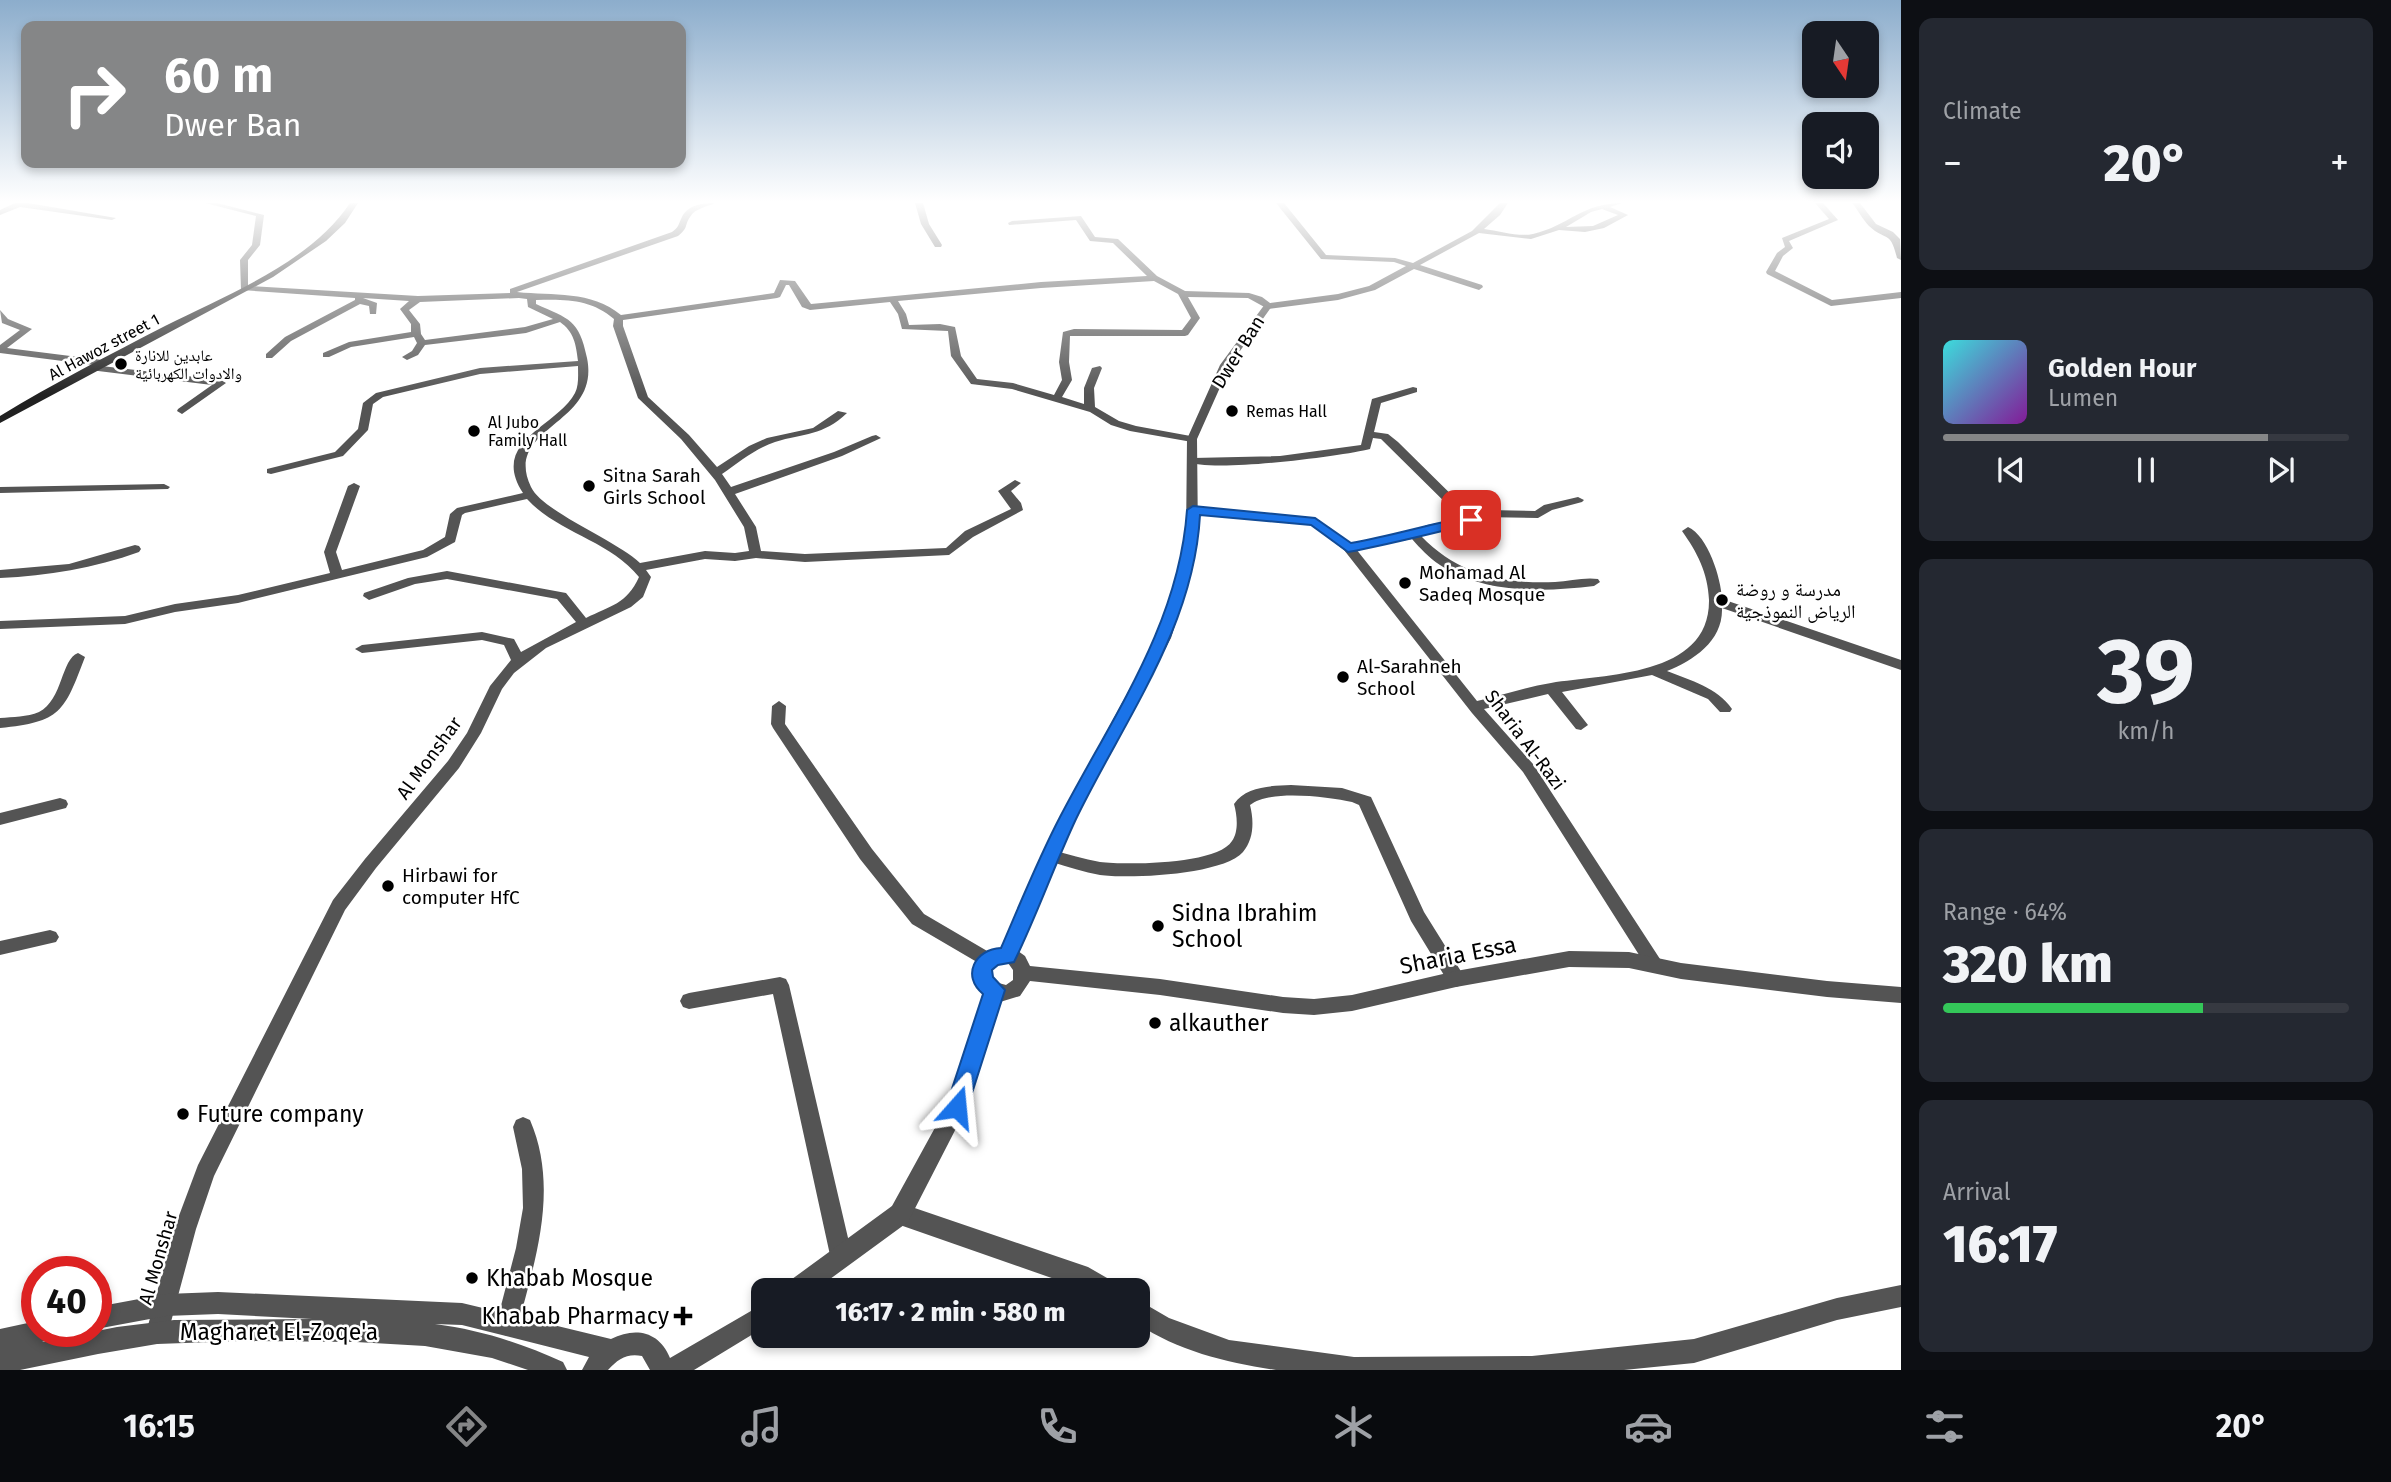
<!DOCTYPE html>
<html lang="en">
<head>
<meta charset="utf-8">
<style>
  body { margin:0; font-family:"Fira Sans","Noto Naskh Arabic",sans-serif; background:#242831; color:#f1f3f6; height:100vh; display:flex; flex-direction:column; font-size:26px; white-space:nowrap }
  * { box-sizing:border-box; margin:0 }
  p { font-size:23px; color:#9ea1a6 }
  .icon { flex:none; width:38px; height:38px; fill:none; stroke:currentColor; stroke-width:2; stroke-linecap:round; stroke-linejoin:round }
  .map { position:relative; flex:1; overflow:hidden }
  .details { display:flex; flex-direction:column; gap:18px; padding:18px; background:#0d0f14; width:490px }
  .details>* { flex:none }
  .hud { position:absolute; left:21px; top:21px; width:665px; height:147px; border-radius:14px; box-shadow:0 4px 10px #0003; background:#858687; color:#fff; overflow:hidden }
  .needle { width:46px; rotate:167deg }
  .controls { position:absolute; left:1802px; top:21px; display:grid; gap:14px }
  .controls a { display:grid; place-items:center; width:77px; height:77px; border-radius:14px; background:#171b24; box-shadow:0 4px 10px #0003; font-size:35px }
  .speed { position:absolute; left:21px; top:1256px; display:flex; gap:14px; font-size:35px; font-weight:700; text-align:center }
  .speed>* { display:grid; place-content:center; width:91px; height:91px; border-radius:50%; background:#171b24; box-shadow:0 4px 10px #0003; line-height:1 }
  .speed .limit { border:10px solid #d22; background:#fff; color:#111 }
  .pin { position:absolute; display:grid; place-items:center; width:60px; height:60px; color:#fff; margin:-30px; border-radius:14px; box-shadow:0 4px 10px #0006 }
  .me { position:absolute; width:77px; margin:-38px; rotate:18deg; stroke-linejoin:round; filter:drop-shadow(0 0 5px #0008) }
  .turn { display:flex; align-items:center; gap:24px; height:147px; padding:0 28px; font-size:32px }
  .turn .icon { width:91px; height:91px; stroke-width:2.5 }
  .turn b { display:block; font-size:49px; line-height:60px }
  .big { font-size:52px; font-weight:800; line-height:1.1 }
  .details .card { flex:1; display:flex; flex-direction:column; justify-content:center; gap:10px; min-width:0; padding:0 24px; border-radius:14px; background:#242831 }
  .details .dial { align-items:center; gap:0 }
  .dial b { font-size:91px; line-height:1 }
  .song { display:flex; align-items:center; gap:21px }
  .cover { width:84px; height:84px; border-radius:10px; background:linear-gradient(135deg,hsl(180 70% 55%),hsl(290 70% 35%)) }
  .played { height:7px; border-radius:4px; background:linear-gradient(90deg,#858687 80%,#363941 80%) }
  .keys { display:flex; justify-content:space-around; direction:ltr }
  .heat { display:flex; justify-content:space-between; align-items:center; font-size:38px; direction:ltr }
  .charge { height:10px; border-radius:5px; background:linear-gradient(90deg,#34c759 64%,#363941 0) }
  .trip { position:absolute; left:751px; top:1278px; width:399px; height:70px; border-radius:14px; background:#171b24; box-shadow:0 4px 10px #0003; font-weight:800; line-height:70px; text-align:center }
  .menu { display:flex; height:112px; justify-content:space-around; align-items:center; background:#090b0e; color:#9ea1a6 }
  .menu .icon { width:49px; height:49px }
  .menu .current { color:#858687 }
  .menu b { font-size:32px; color:#f1f3f6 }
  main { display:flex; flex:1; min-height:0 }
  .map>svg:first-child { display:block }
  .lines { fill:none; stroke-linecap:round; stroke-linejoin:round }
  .minor { fill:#545454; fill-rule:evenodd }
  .tertiary { fill:#545454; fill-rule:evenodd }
  .secondary { fill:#212121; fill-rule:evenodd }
  .route { fill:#1a73e8; stroke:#114b97; stroke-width:2 }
  .poi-dot { fill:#000; stroke:#fff; stroke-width:2.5 }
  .labels { text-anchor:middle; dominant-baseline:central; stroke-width:5; stroke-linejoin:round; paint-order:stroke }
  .far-street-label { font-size:16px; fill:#000; stroke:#fff }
  .far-poi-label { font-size:16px; fill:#000; stroke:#fff; text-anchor:start }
  .street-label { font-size:19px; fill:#000; stroke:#fff }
  .poi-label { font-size:19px; fill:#000; stroke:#fff; text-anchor:start }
  .near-poi-label { font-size:23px; fill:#000; stroke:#fff; text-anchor:start }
  .near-street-label { font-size:23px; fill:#000; stroke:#fff }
</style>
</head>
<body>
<main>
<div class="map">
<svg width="1901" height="1370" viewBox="0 0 1901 1370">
  <rect width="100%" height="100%" fill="#fff"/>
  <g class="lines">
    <path class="minor" d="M15,203H28L116,218L112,220L20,207L0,215V210Z
      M205,203H217L264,215L260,245L248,260V286L418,296L510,293V289L672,232C679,227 678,225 682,217C688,205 702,203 715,203C707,207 695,208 690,217C684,226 689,227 678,236L517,292C553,296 591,290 621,315L774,293L780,280L795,281L811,304L1041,282L1147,276L1113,243L1090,241L1076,220L1009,225L1008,223L1012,221L1081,216L1095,237L1118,239L1157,276L1185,291L1249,293L1262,297L1270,303L1338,294L1369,286L1406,266L1394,262L1321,259L1276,203H1284L1326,255L1395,258L1413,263L1472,231L1500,203H1508L1500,215L1484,229C1499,231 1519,237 1533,234C1568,226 1582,203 1622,203L1610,207L1628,215L1604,228L1585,232L1559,230L1531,239L1479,233L1420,265L1482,285L1483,287L1479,290L1414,269L1375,290L1338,300L1268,309L1248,298L1188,297L1200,318L1188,335L1185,336H1070L1069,362L1072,380L1062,397L1084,404V388L1092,368L1100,366L1102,368L1094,388L1095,407L1119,421L1136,426L1196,437V441L1192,442L1130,431L1111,425L1090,412L1012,389L971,384L951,356L948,331L902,329L898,314L890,302L810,310L802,307L789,285H786L780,297L777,298L623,320V326L648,397L689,435L717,467L749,446L767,438L813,428L838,411L847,413C823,436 804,433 775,442C756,448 739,462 722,474L731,487L834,452L872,436L876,435L881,438L842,456L735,494L756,527L761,551L805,554L946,548L965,531L1011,509L998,491L1015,480L1021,483L1011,491L1021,503L1023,510L973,537L949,555L805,562L756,558L735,561L705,559L646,570L651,577L643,597L631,607L546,648L514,673L502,689L481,733L459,768L376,868L345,910L214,1176L196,1229L168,1333L165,1341L157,1344L149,1341L146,1333L174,1229L198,1165L333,900L365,859L448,761L467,733L490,686L511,660L504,645L482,640L362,653L355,649L362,645L482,632L514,639L521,652L576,622L557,599L447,579L415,584L369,600L363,596L364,593L408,578L447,571L566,593L586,618C610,606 627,604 639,577C609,540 558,533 527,499L465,513L462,515L455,542L427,557L238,603L175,612L125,624L0,629V621L125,616L175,604L238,595L330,573L324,552L348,486L354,483L360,486L336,552L342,570L423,550L445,537L450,514L457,508L523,493C489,441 557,427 575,393C579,385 578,375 578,366L480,374L383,397L373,404L368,430L343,456L271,474L267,473V469L335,452L358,429L363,403L376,393L480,368L578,361C576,344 574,332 560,322L526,333L425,345L418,355L407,360L402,357L412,351L417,343L414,337L351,347L329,357H323V353L349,342L411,332V324L400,309L409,301L363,298L377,303L376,314H370L369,306L360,304L291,341L272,358H266V354L285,337L355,300V298L241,290L240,260L252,245L256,216ZM1602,209L1618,215L1593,226L1566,227L1591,212ZM1154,281L1178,294L1191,318L1182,330L1074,329L1063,332L1059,362L1062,380L1054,395L1013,383L977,379L961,356L955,327L940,324L909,325L906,314L898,301L1041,288ZM519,298L527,299L528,307L553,319L525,327L425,340L421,334L420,324L409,310L420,302ZM536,300C565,299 591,299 614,319L613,326L638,398L681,439L715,480L744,527L749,551L735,553L705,551L640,563C616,540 543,512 531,487C502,426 601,426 587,358C579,319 569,319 536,304Z
      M915,203H923L929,224L942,245L941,247H935L921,224Z
      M1815,203H1823L1838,220L1789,241L1793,248L1783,256L1775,271L1832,300L1901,292V298L1831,306L1767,274L1766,272L1777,253L1785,247L1782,238L1829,219Z
      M1852,203H1860L1876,224L1893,232L1900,239L1901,260L1897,258C1890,229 1886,242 1869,226C1863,220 1858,210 1852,203Z
      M0,310L8,319L32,329L7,348L102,360L107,363L102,366L0,353V345L20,330L2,323Z
      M93,365L221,380L226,383L182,414L177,411L178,409L212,385L90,370V366Z
      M1413,387L1417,388V392L1381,403L1374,432L1388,434L1398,442L1471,514L1474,512L1487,510L1535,511L1544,505L1578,497L1584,500L1582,502L1552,510L1538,518L1481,517L1475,523L1421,536C1459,575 1502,584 1555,582C1569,581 1585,577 1598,579L1600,582L1594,586C1544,592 1484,594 1440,565C1429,558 1420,548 1412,539L1356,549L1477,701C1502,695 1526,687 1551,683C1605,674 1710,677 1709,600C1708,573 1697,552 1682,531L1688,527C1708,536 1721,578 1722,599L1901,660V670L1722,608C1723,641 1694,660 1667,671C1691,681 1717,687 1732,709L1730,712H1720L1708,699L1652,675L1562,692L1588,725L1581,730L1576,729L1548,694L1484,709L1533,764L1660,959L1663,964L1660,969L1654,972L1648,969L1523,772L1472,713L1344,550L1312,525L1193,513L1187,510L1193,507L1315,518L1350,543L1402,535L1427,525L1462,519L1381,439L1373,438L1370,449C1343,456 1206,474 1188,461L1193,458L1280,456L1361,445L1372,399Z
      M164,484L170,487L168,489L0,493V487Z
      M135,545L139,546L141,549L139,552C94,568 48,576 0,578V570L69,564Z
      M78,653L85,657C64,712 61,722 0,728V718C13,717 27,717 39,712C63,700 61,659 78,653Z
      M779,701L786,706L785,724L872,849L924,914L994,955L997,960L994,965L988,968L982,965L912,924L860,859L773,728L771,724L772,706Z
      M1291,785L1342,788L1371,797L1424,912L1462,973L1465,979L1462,985L1456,987L1450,985L1411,921L1359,805L1352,802C1329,797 1269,789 1250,805C1254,821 1254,839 1243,852C1223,875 1129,879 1100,875C1084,872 1068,867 1052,862L1046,861L1044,856L1046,851L1052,850C1068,854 1084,859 1100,862C1126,865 1217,865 1232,841C1239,831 1237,815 1234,804C1246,786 1271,786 1291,785Z
      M60,798L66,800L68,804L66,808L0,825V813Z
      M50,930L56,932L59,937L56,942L0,955V941Z
      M780,977L786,979L789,985L852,1255L849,1263L841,1266L833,1263L830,1255L773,994L689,1009L683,1007L680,1001L683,995L689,993Z
      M523,1117L530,1120C559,1187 536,1258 518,1325L515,1333L507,1336L499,1333L496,1325L516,1248L523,1208L522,1169L513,1127L516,1120Z
      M900,1203L1088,1267L1114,1282L1117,1290H1086L900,1225L892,1222L889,1214L892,1206Z
      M1901,1285V1307L1837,1320L1694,1363L1624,1370H1276C1228,1363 1178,1351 1138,1324V1300L1169,1318L1229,1340L1354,1357L1532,1356L1694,1339L1837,1298Z"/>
    <path class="tertiary" d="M1265,304L1272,306L1230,365L1197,439L1198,538L1185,594L1171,638L1075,820L1018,951L1025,956L1030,966L1160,979L1283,997L1314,999L1352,995L1456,971L1569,951L1629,952L1681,963L1827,981L1901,987V1003L1827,997L1681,979L1629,968L1569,967L1456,987L1352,1011L1314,1015L1283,1013L1160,995L1030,981L1020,996L1000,1002L967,1107L908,1222L815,1290H785L788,1282L892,1206L948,1104L984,995C966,975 977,952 1002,947L1059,820L1157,638L1173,594L1186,538L1187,439L1220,365ZM1002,962L1008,963L1013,970V980L1006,985L995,982L992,976L993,968Z
      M218,1292L462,1303L611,1339C635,1327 659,1331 670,1358L763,1304V1328L694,1370H650L642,1356C627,1353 618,1359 608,1370H582L589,1357L462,1325L435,1324C481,1330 521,1343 563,1362L567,1370H528L492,1358L425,1346L356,1342L240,1341L157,1344L98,1354L20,1370H0V1329L37,1321V1332H49L46,1340L42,1342L117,1327L174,1320L312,1319L218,1314L166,1316L96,1329V1307L166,1294Z"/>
    <path class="secondary" d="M350,203H358L345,223L326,241L273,277L0,423V416C54,383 109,355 165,326C227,295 311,262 350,203Z"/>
  </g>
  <linearGradient id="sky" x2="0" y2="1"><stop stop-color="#8cadcc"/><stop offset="0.51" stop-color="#fff"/><stop offset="1" stop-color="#fff" stop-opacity="0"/></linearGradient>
  <rect width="1901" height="395" fill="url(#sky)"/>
  <path class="route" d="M1193,506L1315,518L1351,543C1391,536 1430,524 1471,516L1477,520L1475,523C1433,533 1391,544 1348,552L1311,525L1200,515C1194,628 1124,720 1076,819C1054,866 1037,915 1014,962L998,965L992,970L993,977L1005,990L965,1115L957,1118L949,1115L946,1107L983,994C961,976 975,949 1001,948C1020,904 1038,859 1060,817C1112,717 1179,625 1187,510Z"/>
  <g class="poi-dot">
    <circle cx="121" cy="364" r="7"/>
    <circle cx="1232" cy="411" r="7"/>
    <circle cx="474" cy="431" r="7"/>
    <circle cx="589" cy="486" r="7"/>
    <circle cx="1405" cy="583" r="7"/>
    <circle cx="1722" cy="600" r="7"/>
    <circle cx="1343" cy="677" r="7"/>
    <circle cx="388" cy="886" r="7"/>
    <circle cx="1158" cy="926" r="7"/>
    <circle cx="1155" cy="1023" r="7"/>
    <circle cx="183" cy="1114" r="7"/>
    <circle cx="472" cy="1278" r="7"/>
    <path d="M679.5 1305.5h7v7h7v7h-7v7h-7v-7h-7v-7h7z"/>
  </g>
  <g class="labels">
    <g class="far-street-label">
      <text transform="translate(104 347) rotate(-28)">Al Hawoz street 1</text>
    </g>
    <g class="far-poi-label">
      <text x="135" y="355">عابدين للانارة<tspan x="135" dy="18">والادوات الكهربائية</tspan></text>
      <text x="1246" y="411">Remas Hall</text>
      <text x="488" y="422">Al Jubo<tspan x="488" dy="18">Family Hall</tspan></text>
    </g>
    <g class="street-label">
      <text transform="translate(1238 352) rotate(-58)">Dwer Ban</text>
      <text transform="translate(1525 740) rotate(53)">Sharia Al-Razi</text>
      <text transform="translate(429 758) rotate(-54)">Al Monshar</text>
      <text transform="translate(158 1258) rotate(-74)">Al Monshar</text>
    </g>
    <g class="poi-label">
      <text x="603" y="475">Sitna Sarah<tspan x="603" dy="22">Girls School</tspan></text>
      <text x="1419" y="572">Mohamad Al<tspan x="1419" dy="22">Sadeq Mosque</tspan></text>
      <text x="1736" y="589">مدرسة و روضة<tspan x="1736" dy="22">الرياض النموذجية</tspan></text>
      <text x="1357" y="666">Al-Sarahneh<tspan x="1357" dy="22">School</tspan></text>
      <text x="402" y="875">Hirbawi for<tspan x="402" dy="22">computer HfC</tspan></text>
    </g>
    <g class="near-poi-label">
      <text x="1172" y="913">Sidna Ibrahim<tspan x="1172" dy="26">School</tspan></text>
      <text x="1169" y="1023">alkauther</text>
      <text x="197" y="1114">Future company</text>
      <text x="486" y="1278">Khabab Mosque</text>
      <text x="669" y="1316" text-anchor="end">Khabab Pharmacy</text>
    </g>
    <g class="near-street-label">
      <text transform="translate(1458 955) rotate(-11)">Sharia Essa</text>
      <text x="279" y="1332">Magharet El-Zoqe'a</text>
    </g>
  </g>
</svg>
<div class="controls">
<a><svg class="needle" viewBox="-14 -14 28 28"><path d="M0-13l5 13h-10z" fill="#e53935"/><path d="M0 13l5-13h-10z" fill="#9ea1a6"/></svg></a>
<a><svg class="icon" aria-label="sound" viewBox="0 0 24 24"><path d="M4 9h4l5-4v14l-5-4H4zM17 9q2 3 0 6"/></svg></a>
</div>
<div class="speed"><div class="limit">40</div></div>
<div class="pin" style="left:1471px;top:520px;background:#d93025"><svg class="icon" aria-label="arrive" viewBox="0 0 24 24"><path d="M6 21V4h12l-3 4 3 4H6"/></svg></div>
<svg class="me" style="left:957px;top:1107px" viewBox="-20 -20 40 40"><path d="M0-17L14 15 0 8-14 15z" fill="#1a73e8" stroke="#fff" stroke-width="4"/></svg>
<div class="trip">16:17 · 2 min · 580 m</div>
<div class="hud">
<div class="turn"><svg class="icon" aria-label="right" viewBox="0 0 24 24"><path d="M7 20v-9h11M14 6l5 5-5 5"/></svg><div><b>60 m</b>Dwer Ban</div></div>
</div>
</div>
<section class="details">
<div class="card"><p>Climate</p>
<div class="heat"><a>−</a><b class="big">20°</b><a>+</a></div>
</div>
<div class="card">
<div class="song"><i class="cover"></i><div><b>Golden Hour</b><p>Lumen</p></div></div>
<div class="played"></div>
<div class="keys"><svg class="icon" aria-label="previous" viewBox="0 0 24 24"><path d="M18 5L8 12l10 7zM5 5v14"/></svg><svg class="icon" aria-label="pause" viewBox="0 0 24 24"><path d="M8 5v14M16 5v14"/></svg><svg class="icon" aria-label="next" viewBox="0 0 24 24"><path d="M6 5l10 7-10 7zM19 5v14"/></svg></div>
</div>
<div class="card dial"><b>39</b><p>km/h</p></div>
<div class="card"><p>Range · 64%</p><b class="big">320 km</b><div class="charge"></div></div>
<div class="card"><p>Arrival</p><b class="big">16:17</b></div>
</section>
</main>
<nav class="menu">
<b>16:15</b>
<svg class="icon current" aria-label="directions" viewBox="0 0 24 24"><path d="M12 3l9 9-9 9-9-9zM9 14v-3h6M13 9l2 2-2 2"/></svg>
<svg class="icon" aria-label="music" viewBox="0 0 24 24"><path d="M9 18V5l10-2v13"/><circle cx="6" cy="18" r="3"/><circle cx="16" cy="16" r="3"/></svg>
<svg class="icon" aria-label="phone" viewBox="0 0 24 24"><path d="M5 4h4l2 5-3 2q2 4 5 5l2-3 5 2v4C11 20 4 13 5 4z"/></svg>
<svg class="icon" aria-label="climate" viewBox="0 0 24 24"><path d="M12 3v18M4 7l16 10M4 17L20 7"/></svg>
<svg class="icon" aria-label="car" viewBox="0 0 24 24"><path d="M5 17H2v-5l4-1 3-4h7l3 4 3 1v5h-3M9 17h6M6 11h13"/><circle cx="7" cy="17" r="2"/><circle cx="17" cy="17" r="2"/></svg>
<svg class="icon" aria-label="filters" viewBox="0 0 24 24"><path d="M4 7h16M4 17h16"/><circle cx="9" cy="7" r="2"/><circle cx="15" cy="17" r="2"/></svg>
<b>20°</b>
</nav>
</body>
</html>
